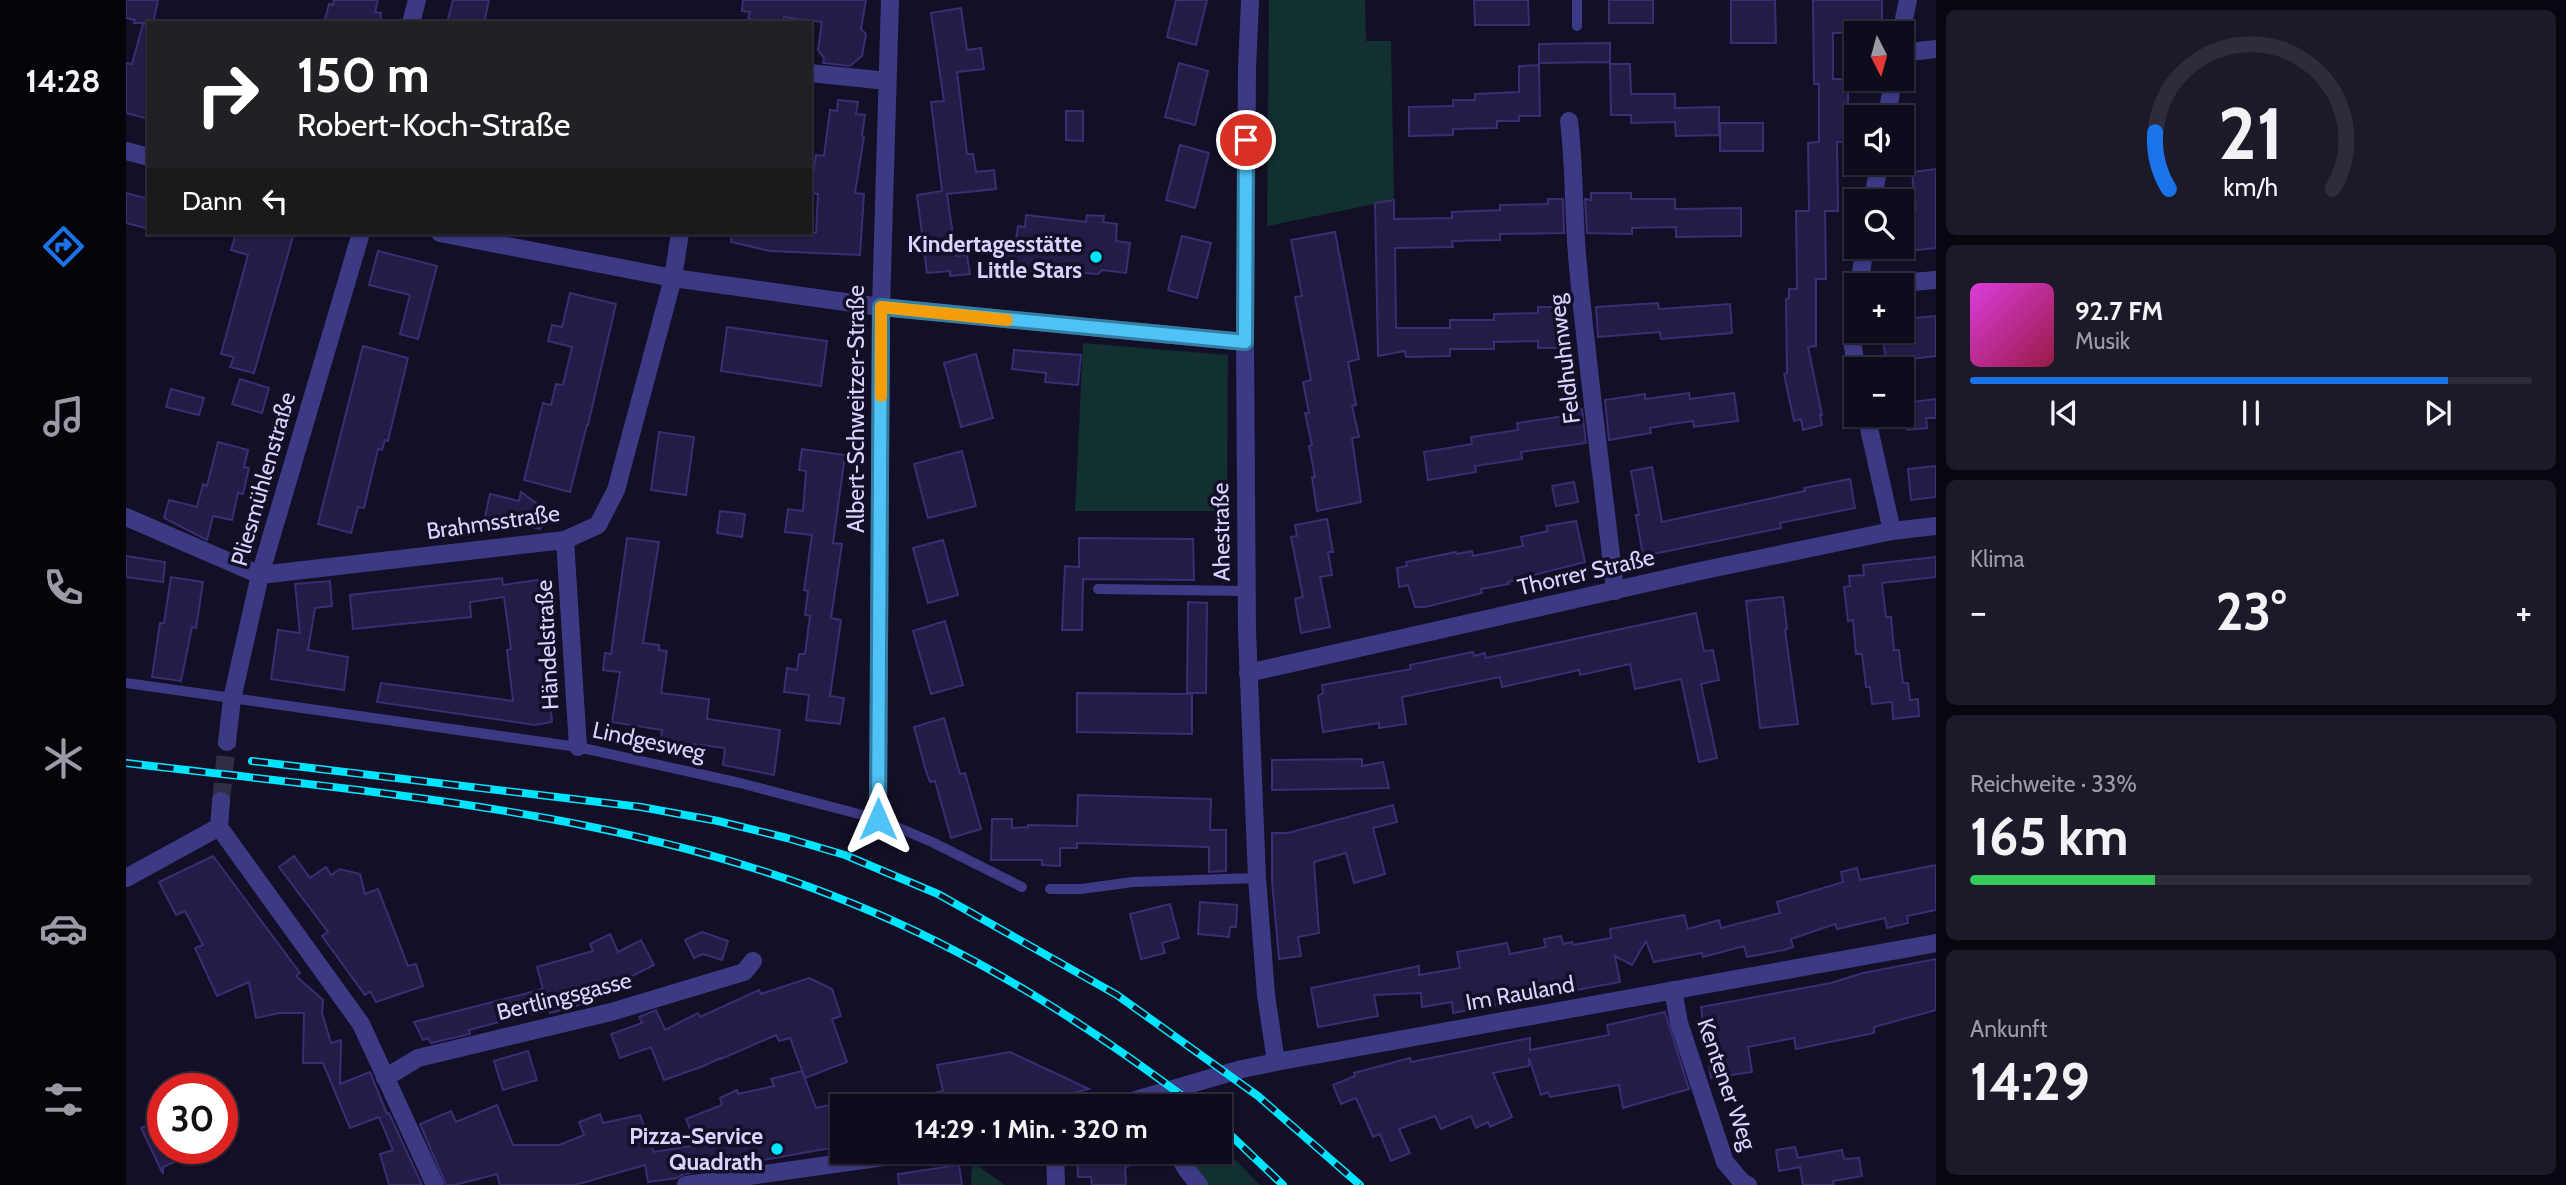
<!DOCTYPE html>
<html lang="de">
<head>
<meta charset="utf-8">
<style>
  body { margin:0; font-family:Cabin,sans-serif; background:#1c1929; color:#f1f3f6; height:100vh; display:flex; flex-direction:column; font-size:26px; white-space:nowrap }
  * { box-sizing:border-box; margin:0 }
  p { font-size:23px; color:#9b9ba3 }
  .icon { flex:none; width:38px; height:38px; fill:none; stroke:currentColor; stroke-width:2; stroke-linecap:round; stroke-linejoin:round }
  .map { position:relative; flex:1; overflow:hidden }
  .drawer { display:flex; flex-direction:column; gap:10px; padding:10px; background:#08060f; width:630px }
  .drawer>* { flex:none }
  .banner { position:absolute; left:21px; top:21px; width:665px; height:214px; border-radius:0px; box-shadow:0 2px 5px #0004,0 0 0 2px #2e2b3b; background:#202124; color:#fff; overflow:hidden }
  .needle { width:46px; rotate:174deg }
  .fabs { position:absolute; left:1718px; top:21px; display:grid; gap:14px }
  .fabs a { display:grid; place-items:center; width:70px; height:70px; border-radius:0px; background:#0e0b1c; box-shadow:0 2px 5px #0004,0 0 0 2px #2e2b3b; font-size:35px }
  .speed { position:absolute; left:21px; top:1073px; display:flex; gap:14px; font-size:35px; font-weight:700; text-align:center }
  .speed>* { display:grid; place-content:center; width:91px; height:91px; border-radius:50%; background:#0e0b1c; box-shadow:0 2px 5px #0004,0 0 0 2px #2e2b3b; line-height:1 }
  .speed .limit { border:10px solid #d22; background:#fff; color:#111 }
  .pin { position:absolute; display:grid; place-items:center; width:60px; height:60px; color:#fff; margin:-30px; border:4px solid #fff; border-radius:50%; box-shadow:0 2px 7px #0007 }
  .me { position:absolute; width:77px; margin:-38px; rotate:0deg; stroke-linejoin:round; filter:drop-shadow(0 0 5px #0008) }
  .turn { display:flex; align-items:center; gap:24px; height:147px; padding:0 35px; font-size:32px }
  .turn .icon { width:91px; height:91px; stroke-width:2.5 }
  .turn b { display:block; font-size:49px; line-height:60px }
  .then { display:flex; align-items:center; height:66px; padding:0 35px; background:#0003; gap:14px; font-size:26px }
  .big { font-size:52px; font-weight:800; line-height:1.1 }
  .drawer .tile { flex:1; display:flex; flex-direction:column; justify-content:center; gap:10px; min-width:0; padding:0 24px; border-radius:10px; background:#1c1929 }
  .drawer .dial { align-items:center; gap:0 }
  .dial svg { height:182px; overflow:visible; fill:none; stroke:#2e2b3b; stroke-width:7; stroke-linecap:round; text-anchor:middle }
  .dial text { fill:#f1f3f6; stroke:none }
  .song { display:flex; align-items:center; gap:21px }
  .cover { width:84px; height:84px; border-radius:10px; background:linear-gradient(135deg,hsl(300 70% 55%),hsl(340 70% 35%)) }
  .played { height:7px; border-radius:4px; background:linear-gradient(90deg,#1a73e8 85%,#2e2b3b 85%) }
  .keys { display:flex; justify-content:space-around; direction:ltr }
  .heat { display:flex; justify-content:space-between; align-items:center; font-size:38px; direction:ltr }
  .charge { height:10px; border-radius:5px; background:linear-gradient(90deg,#34c759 33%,#2e2b3b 0) }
  .trip { position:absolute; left:704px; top:1094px; width:402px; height:70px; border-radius:0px; background:#0e0b1c; box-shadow:0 2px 5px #0004,0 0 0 2px #2e2b3b; font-weight:800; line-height:70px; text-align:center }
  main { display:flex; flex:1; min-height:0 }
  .dock { display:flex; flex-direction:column; width:126px; justify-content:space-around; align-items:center; background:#06040b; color:#9b9ba3 }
  .dock .icon { width:49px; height:49px }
  .dock .active { color:#1a73e8 }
  .dock b { font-size:32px; color:#f1f3f6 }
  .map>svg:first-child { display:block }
  .green { fill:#12302f }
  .building { fill:#241b47; stroke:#3b2d73; stroke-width:2 }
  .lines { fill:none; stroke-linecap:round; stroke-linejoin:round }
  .minor-tunnel { stroke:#312d47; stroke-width:18; stroke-dasharray:18 9; stroke-linecap:butt }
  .service { stroke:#3d3a85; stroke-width:10 }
  .minor { stroke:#3d3a85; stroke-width:18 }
  .tertiary { stroke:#3d3a85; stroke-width:18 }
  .rail-casing { stroke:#00e5ff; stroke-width:8 }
  .rail { stroke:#130f26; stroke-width:5; stroke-dasharray:16; stroke-linecap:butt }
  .route-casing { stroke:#337fa1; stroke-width:18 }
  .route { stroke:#4fc3f7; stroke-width:12 }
  .slow { stroke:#f59e0b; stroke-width:12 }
  .poi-dot { fill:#00e5ff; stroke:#130f26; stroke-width:2.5 }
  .labels { text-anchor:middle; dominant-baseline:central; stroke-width:7; stroke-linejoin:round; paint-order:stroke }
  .poi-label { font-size:23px; font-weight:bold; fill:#d9d4ff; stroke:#130f26; text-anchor:end }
  .street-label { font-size:23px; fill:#d9d4ff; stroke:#130f26 }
</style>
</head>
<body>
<main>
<nav class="dock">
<b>14:28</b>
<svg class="icon active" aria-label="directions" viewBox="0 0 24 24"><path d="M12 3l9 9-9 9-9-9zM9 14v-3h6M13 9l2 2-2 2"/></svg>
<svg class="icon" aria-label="music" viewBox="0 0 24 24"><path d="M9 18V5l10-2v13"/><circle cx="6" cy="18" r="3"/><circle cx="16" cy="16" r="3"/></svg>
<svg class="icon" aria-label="phone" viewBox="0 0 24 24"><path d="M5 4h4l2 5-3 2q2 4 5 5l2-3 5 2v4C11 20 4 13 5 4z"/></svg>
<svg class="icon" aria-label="climate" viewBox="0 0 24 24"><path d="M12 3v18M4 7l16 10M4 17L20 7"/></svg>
<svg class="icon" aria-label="car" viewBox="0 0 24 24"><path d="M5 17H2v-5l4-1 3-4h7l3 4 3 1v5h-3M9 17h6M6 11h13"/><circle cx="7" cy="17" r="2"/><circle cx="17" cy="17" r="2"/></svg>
<svg class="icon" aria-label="filters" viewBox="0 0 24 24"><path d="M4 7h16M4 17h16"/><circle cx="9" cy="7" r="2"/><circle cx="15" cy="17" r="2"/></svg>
</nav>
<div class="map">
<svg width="1810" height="1185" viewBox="0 0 1810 1185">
  <rect width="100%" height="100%" fill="#130f26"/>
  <path class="green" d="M1143,0H1239L1240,41H1265L1268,200L1141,226Z
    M957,343L1102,355L1101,511H949Z
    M1094,1144L1134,1185H1082L1065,1164L1079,1152H1094Z
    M846,1162L879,1185H845Z"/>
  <path class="building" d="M0,0H32L27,23H8L9,20L0,18Z
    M208,0H252L249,12L255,13L254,23H198L203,4L207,5Z
    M327,0H363L358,23H321Z
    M617,0H740L735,29L740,34L736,56L724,66L697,63L698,58L692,50L696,22L658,17L657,23L622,19L624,12L616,11Z
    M1050,0H1081L1070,45L1041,37Z
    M1348,0H1402L1403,25H1349Z
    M1483,0H1527V23H1483Z
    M1605,0H1649L1650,43H1605Z
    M1687,0H1756V33H1707V79H1722V142H1711L1712,211H1699L1700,279H1690V346L1682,347L1696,415H1694L1696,425L1677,430L1675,419L1668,421L1658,374L1661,373L1660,299L1663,298V289H1671L1670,211H1683L1682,143L1693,142V84H1688Z
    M835,8L841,50L855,48L858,69L831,72L841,154H847L850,172L868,170L870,189L821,194L830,256L841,255L844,274L824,276V271L801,273L791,195L816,191L805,102L818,101L805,13Z
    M17,24L23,25V119L0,113V63L6,64Z
    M1484,43V62L1413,63V44Z
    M1053,63L1082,71L1069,125L1039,117Z
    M1484,64H1504L1505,94H1549V108L1593,107V135L1550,136L1549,122L1505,123V115H1485Z
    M1413,65L1414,116H1393V121H1371V128L1327,129V135L1283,136V107L1327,106V100H1349V94L1393,92V66Z
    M712,100L732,102L730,114L739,115L736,136L738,137L729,193L738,194L734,255L644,251L605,242L606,233H690L692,194L684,193V174H687L690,155L698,156L704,110L711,111Z
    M940,111H957V141L940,140Z
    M1594,123H1637V151H1594Z
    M1054,145L1083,153L1069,208L1040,200Z
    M1810,169V248L1783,251L1778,210L1790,209L1786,172Z
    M0,193L23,199V229L0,223Z
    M1465,193H1505V199H1549V209L1615,208V236L1550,237V227L1506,228V234L1461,233L1459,199L1465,200Z
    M1422,199H1437L1438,233L1374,234V240L1326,241L1327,247L1269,248L1270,328H1324V320H1368V314L1412,313V307H1432V348H1412V341L1368,342V349H1324V356L1280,357L1279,351L1252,356L1249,203L1268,200V219L1326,218V212L1374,210V205L1422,204Z
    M900,215L960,222L961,215L978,216L977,222L991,224L990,241L1004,243L1000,273L976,270L972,274L914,270L911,273L873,269L876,239L890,240L892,226L899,227Z
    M1209,232L1233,359L1222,362L1230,405L1226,406L1233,437L1226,438L1235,502L1191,511L1186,477H1189L1183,446L1186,445L1179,413H1183L1177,382L1185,380L1169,297L1176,296L1165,240Z
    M110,233H168L128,373L104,367L108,357L95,354L122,255L105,250Z
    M1056,236L1085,243L1071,298L1042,290Z
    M252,251L311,266L292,339L274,334L284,295L243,285Z
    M444,293L490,304L462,425H461L444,492L398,480L417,403L425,405L430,384L437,385L446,347L422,341L426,325L436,327Z
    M1532,303L1533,309L1604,304L1606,333L1535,339L1534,332L1472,337L1470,307Z
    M1810,316V356L1760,362L1756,331H1776V319Z
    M601,327L701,341L695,386L595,371Z
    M237,346L282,358L262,441L259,440L256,450L252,449L238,508L232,507L225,533L192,524Z
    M888,350L955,355L952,385L919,382L920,373L886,369Z
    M850,354L867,418L835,427L818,363Z
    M114,379L143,388L136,413L106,404Z
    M45,389L78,398L73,415L40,407Z
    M1563,393L1564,399L1608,393L1612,421L1568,427L1567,421L1546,424L1524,428L1525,433L1483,440L1479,400L1519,394V399Z
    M1810,399V418H1800L1801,428L1781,430L1779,403Z
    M1456,409L1460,443L1395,452L1396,459L1349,466L1350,472L1302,480L1298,452L1346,444L1345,437L1392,430L1391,423L1438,416L1437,412Z
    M533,432L568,437L560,495L525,490Z
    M92,442L122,450L118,467L123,468L117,494L112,493L106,520L87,516L81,540L38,518L43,500L71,507L77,484L81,486Z
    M676,449L719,455L707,543L716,544L705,618L715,620L704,696L718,698L714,724L680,720L683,695L658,692L661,668L671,670L673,654H679L684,616L679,615L682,591L678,590L686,535L659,532L662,509L677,511L680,471L673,470Z
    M836,451L850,506L802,518L788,464Z
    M1810,466V497L1785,500L1782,469Z
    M1526,467L1536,522L1679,491L1678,488L1724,479L1729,508L1654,523L1655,528L1517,556L1510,515H1513L1505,471Z
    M1448,482L1452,502L1430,506L1426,486Z
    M395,492L425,514L414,529L392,523L391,529L358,521L364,494L393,501Z
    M594,511L619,514L616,537L591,533Z
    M1201,519L1207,552H1202L1206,575L1194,577L1204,627L1175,633L1169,599L1177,597L1165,537L1171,536L1169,525Z
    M1450,521L1459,562L1392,579L1382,582L1383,584L1355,589L1356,593L1299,607H1289L1282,585L1273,587L1271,568L1281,566L1280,562L1330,552L1331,554L1346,551L1347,556L1397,546L1395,537L1422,531L1420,526Z
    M501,538L533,542L517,643L533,645V650L541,651L535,693L583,699L581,719L654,730L648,775L597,765L599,748L535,740L536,730L486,722L494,672L477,670L479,653L485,654Z
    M953,538L1067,539L1068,580L957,579L956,630H936L939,566L953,567Z
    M817,540L832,595L802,603L787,548Z
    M0,556L39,562L37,582L0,577Z
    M1810,557V577L1756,583L1760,617H1765L1768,650H1773L1777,683H1782L1784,700L1792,699L1793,716L1767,719L1766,702L1746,704L1744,687H1740L1736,654H1730L1727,620L1722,621L1718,587L1724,586L1723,576L1738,575L1737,565Z
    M45,577L77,582L70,628L66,627L55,681L26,677L34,623H38Z
    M376,578L377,585L412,580L426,722L409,725L251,702L255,683L387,701L381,650L385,649L378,597L344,602L345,617L227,629L224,595Z
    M204,581L206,606L189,608L182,650L222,657L218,690L145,679L152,630L174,633L169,584Z
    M1657,597L1661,629L1659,630L1672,724L1634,728L1620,601Z
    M1062,602L1081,603L1080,693H1061Z
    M1570,613L1578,651L1587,650L1593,680L1575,684L1591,758L1573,762L1555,679L1509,689L1504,664L1454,675L1453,670L1376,687L1374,677L1276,697L1280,724L1253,728V723L1197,732L1192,696L1197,693L1196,685L1285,669L1284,665L1347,652L1348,656L1359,653L1360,658Z
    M819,621L837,685L805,694L787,631Z
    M951,693L1066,694V734L951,732Z
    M818,718L834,774L839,773L855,829L825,838L809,781L804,782L799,768L788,727Z
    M1236,759V766L1257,762L1263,788L1146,790V760Z
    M952,795L1085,799L1084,830H1100V871L1083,872V847L951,843V848H934V866L916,865V860H865L866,819H886V828L902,827V825L951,826Z
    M1267,805L1271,822L1247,828L1259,874L1228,883L1220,853L1188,862L1193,933L1172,937L1175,956L1153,959L1146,880V833H1162Z
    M87,856L174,973L170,976L197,1000L196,1013L205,1043L215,1040L214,1084L244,1072L261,1114L263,1113L296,1185H263L254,1154L267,1150L253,1117L224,1128L197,1063H177L178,1013H153L130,1018L123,982L91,996L69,948L77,945L59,911L50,915L33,882Z
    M168,856L184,878L200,867L205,875L214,869L234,874L239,894L252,889L282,966L290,964L297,986L250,1002L244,991L239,995L196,936L202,932L153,867Z
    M1810,865V910L1781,916L1782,923L1761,928L1759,918L1711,929L1709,924L1665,939L1667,947L1658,950L1621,957L1618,946L1577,957L1576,953L1528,962L1520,941L1506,965L1489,956L1494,982L1327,1013L1326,1002L1296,1007L1295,993L1248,995L1252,1016L1192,1027L1185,988L1293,966V975L1334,968L1331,952L1381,943L1384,954L1420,947L1418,939L1435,936L1437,944L1446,942L1447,945L1485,938L1484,929L1558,915L1562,929L1593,920L1595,928L1654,913L1651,902L1717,882L1715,872L1731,868L1734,880Z
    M1074,902L1111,905L1110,927H1104L1103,937L1072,934Z
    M1044,904L1053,938L1036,943L1039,953L1015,959L1004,914Z
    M576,932L602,941L596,960L577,954L568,958L559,940Z
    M484,934L492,952L515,940L528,965L486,986L487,989L467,1001L424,1013L423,1009L343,1030L344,1034L305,1043L302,1038L297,1040L288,1022L417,989L411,967L467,951L464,944Z
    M1810,959V1010L1748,1027V1033L1670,1049L1668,1038L1622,1047L1626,1072L1585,1078L1575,1007L1705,983L1737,973Z
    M683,978L706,989L715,1016L706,1019L721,1062L679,1078L664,1038L653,1041L650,1035L595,1059V1058L575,1067L538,1080L525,1047L494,1058L485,1034L516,1023L513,1017L530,1010L539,1030L572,1013L574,1017L633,990L635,994Z
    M1539,1012L1563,1089L1497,1108L1493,1085L1424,1097L1422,1092L1415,1095L1403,1058V1066L1367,1073L1386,1117L1364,1127L1362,1122L1350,1128L1345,1116L1315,1129L1309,1116L1273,1129L1284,1153L1265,1161L1254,1134L1247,1137L1230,1098L1215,1104L1207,1085L1229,1076L1228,1073L1284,1058L1285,1062L1404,1038V1050L1483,1035L1481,1025Z
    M402,1051L411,1080L377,1090L368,1061Z
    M884,1052L963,1089L894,1106H785L784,1098L817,1091L811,1065Z
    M676,1071L690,1108L716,1102V1146L558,1174L551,1178L537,1180L522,1182L519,1165L449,1185H374L371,1174L329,1185H320L294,1124L325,1111L330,1122L371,1105L387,1145H433L458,1135L453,1122L474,1114L477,1123L514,1115L528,1152L571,1145L560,1119L596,1105L594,1098L611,1090L612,1094L648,1086L645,1079Z
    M37,1118V1148H79L37,1167V1174L15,1128Z
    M1669,1147L1672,1158L1716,1150L1718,1159L1733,1158L1736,1176L1707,1181L1708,1185H1677L1674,1167L1653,1171L1650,1150Z
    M951,1152H1035L1036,1156L999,1167L1000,1185H966L965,1177H952Z
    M833,1165L836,1185H773L772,1174Z"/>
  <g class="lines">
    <path class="minor-tunnel" d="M95,801L101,742"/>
    <path class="service" d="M1451,26V0
      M972,589L1120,591
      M0,683L452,747L614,783L752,819L806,842L896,887
      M924,889H955L1007,882L1131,878"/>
    <path class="minor" d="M285,23L291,0
      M1775,33L1782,0
      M1776,53L1810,49
      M684,73L761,81
      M1761,117L1767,79
      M1443,121C1449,169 1447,218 1452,266C1462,374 1477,482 1489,591
      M0,151L23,157
      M1747,201L1753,163
      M314,233L547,278L755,307L1119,342
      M1733,285L1739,247
      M1752,285L1810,280
      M1731,295L1726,339L1731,376
      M1740,415L1766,531
      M0,517L134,575L439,540L472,525L490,490L547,278L554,233
      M439,540L452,747
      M1122,673L1574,571L1766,531L1810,526
      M101,742L106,699L134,575L235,233
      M95,801L93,827L235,1024L309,1185
      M752,819L755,307L764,0
      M0,878L93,827
      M1547,990L1553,1023L1599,1162L1616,1182L1622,1185
      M259,1078L292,1058L485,1012L618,972L627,961
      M1050,1152L1061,1170L1073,1185
      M560,1185L794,1152"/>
    <path class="tertiary" d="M1124,0L1121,68L1119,342L1121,631L1131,878L1140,995L1150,1062
      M989,1106L1116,1069L1150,1062L1810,943
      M929,1152L930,1185"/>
    <defs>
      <path id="rail" d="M126,761L515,807L592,821L661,838L719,855L812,894L991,995L1132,1096L1234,1185
        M0,763C242,792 504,811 730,905C853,955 965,1027 1070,1106
        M1094,1125L1157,1185"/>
    </defs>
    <use href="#rail" class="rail-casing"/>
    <use href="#rail" class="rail"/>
  </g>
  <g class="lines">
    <defs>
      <path id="route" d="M752,819L755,307L1119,342L1120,140"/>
    </defs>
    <use href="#route" class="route-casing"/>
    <use href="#route" class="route"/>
    <path class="slow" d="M755,396V307L881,320"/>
  </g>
  <g class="poi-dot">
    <circle cx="970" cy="257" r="7"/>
    <circle cx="651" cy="1149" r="7"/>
  </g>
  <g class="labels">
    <g class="poi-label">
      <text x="956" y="244">Kindertagesstätte<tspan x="956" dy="26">Little Stars</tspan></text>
      <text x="637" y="1136">Pizza-Service<tspan x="637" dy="26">Quadrath</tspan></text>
    </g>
    <g class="street-label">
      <text transform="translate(1438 359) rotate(-97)">Feldhuhnweg</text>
      <text transform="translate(730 409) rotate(-90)">Albert-Schweitzer-Straße</text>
      <text transform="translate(137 479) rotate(-74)">Pliesmühlenstraße</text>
      <text transform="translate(367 522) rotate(-8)">Brahmsstraße</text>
      <text transform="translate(1095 532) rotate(-91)">Ahestraße</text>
      <text transform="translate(1460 572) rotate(-13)">Thorrer Straße</text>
      <text transform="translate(421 645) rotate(-93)">Händelstraße</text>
      <text transform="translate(523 741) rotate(12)">Lindgesweg</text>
      <text transform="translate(1394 993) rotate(-10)">Im Rauland</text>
      <text transform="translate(438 996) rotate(-14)">Bertlingsgasse</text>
      <text transform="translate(1601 1084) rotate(71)">Kentener Weg</text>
    </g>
  </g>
</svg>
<div class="fabs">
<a><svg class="needle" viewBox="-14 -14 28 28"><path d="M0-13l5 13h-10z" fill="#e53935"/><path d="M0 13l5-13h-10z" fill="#9b9ba3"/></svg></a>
<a><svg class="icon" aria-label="sound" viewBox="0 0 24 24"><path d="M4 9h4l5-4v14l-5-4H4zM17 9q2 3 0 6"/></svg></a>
<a><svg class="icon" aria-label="search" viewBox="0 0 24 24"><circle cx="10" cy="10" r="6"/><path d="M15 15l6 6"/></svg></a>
<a>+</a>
<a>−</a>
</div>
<div class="speed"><div class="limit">30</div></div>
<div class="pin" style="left:1120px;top:140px;background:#d93025"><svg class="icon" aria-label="arrive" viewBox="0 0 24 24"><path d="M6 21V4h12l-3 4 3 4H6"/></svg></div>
<svg class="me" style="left:752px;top:819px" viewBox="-20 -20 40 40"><path d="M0-17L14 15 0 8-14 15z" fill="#4fc3f7" stroke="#fff" stroke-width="4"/></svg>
<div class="trip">14:29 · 1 Min. · 320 m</div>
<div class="banner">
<div class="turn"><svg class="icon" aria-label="right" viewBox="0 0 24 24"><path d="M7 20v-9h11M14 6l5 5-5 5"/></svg><div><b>150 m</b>Robert-Koch-Straße</div></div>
<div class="then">Dann<svg class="icon" aria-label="left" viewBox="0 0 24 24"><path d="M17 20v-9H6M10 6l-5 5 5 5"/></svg></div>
</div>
</div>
<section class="drawer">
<div class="tile dial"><svg viewBox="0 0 100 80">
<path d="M14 69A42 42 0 1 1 86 69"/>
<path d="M14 69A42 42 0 0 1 8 44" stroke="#1a73e8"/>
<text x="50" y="56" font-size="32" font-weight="700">21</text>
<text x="50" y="72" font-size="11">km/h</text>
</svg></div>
<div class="tile">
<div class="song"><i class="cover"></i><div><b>92.7 FM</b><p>Musik</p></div></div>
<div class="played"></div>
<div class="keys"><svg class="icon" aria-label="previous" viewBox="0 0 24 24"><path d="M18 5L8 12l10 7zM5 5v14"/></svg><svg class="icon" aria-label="pause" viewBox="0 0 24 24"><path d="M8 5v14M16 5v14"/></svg><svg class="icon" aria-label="next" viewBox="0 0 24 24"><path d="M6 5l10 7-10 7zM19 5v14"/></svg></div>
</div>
<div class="tile"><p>Klima</p>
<div class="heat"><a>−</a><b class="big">23°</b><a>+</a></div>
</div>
<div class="tile"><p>Reichweite · 33%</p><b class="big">165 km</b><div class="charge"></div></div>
<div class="tile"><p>Ankunft</p><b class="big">14:29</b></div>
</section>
</main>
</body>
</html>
